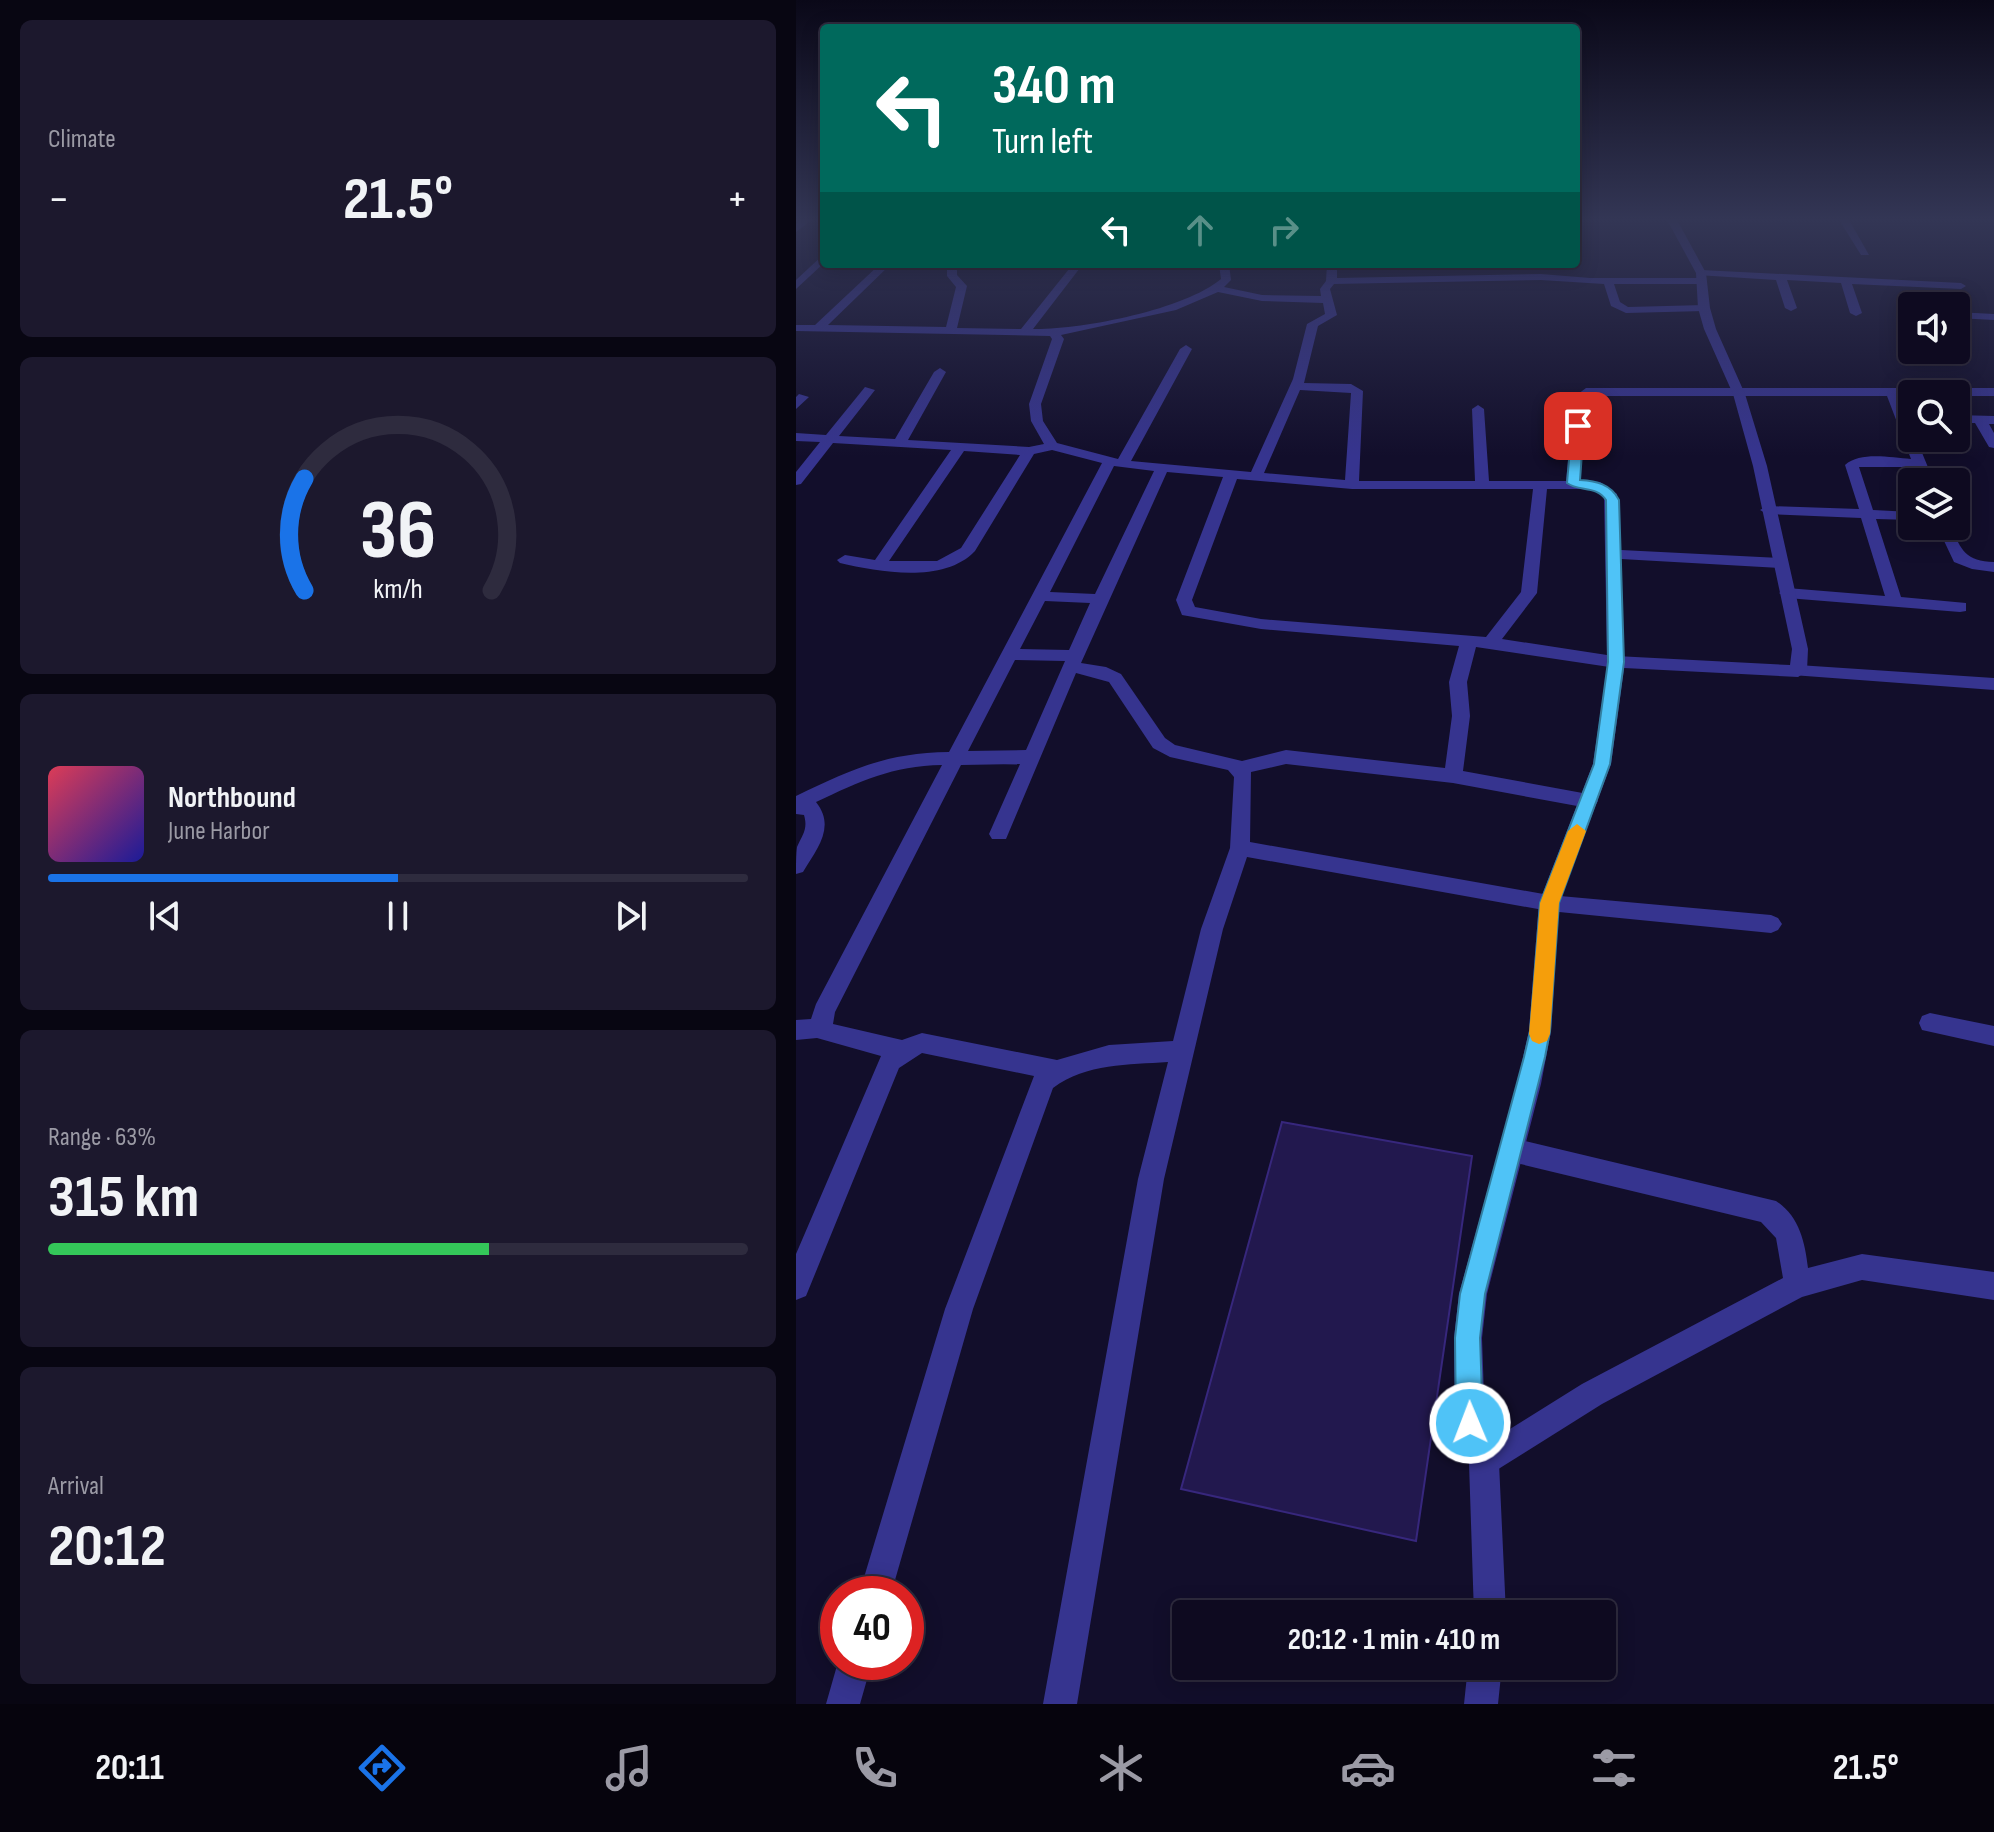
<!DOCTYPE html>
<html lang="en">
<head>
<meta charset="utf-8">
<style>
  body { margin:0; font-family:"Sofia Sans Condensed",sans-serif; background:#1c182d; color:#f1f3f6; height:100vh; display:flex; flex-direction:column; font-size:30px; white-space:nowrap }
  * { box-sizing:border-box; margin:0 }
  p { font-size:26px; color:#9b9aa5 }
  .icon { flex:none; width:44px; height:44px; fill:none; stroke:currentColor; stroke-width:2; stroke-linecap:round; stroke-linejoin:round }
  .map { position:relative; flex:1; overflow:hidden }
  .side { display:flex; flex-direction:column; gap:20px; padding:20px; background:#080612; width:796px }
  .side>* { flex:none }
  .top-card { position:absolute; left:24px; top:24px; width:760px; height:244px; border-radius:8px; box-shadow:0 4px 20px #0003,0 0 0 2px #2e2b3e; background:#00695c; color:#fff; overflow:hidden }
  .fabs { position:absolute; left:1102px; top:292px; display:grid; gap:16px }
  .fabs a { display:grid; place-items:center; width:72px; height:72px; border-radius:8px; background:#0e0a20; box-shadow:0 4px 20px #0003,0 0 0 2px #2e2b3e; font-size:40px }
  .speed { position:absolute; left:24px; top:1576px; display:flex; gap:16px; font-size:40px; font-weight:700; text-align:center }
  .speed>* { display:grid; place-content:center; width:104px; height:104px; border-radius:50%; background:#0e0a20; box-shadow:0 4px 20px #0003,0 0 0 2px #2e2b3e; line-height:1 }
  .speed .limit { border:12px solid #d22; background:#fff; color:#111 }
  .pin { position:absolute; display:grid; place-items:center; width:68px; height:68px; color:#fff; margin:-34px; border-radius:16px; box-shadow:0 4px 12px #0006 }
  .me { position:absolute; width:88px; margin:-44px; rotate:359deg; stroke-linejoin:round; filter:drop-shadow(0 0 6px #0008) }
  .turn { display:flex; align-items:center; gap:28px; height:168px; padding:0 40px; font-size:36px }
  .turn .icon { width:104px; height:104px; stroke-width:2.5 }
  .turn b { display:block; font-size:56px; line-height:68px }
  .lanes { display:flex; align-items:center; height:76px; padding:0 40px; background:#0003; justify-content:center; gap:40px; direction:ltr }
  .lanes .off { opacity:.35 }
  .big { font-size:60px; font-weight:700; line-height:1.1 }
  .side .tile { flex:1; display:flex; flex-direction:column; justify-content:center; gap:12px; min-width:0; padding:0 28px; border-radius:12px; background:#1c182d }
  .side .dial { align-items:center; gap:0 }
  .dial svg { height:208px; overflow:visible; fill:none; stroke:#2e2b3e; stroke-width:7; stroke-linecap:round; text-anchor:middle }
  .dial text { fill:#f1f3f6; stroke:none }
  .song { display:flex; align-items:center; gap:24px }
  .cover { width:96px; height:96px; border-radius:12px; background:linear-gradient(135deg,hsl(350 70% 55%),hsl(240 70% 35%)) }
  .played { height:8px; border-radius:4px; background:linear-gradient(90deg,#1a73e8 50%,#2e2b3e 50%) }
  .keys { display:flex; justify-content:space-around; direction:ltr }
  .heat { display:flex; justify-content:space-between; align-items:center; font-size:44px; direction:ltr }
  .charge { height:12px; border-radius:6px; background:linear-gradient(90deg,#34c759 63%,#2e2b3e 0) }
  .trip { position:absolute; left:376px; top:1600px; width:444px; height:80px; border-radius:8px; background:#0e0a20; box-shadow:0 4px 20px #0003,0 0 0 2px #2e2b3e; font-weight:700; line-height:80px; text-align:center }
  .menu { display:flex; height:128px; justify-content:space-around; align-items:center; background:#06040d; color:#9b9aa5 }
  .menu .icon { width:56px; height:56px }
  .menu .on { color:#1a73e8 }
  .menu b { font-size:36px; color:#f1f3f6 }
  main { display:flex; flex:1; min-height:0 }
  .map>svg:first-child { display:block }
  .building { fill:#22184e; stroke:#37277d; stroke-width:2 }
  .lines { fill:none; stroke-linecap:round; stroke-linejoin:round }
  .minor { fill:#36348f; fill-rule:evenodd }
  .tertiary { fill:#36348f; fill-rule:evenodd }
  .route { fill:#4fc3f7; stroke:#337fa1; stroke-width:2 }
  .slow { fill:#f59e0b }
</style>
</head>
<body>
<main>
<section class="side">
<div class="tile"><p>Climate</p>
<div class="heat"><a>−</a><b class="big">21.5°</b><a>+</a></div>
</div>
<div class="tile dial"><svg viewBox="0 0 100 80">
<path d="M14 69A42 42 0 1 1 86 69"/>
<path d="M14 69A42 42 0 0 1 14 26" stroke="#1a73e8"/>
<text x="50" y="56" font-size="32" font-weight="700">36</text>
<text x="50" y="72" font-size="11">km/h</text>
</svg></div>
<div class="tile">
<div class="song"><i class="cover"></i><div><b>Northbound</b><p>June Harbor</p></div></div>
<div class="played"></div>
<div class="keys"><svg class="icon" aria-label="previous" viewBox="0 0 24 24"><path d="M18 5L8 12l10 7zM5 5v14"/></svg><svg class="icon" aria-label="pause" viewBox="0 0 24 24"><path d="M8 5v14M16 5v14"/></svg><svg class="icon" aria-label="next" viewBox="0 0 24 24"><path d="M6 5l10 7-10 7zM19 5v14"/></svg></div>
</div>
<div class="tile"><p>Range · 63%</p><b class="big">315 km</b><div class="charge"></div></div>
<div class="tile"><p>Arrival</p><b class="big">20:12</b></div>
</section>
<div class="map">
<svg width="1198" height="1704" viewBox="0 0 1198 1704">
  <rect width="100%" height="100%" fill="#120e2b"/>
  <path class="building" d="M486,1122L676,1156L620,1541L385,1489Z"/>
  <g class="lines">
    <path class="minor" d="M7,218H18L0,232V224Z
      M1042,218H1052L1073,255H1065Z
      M28,254V263L0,289V280Z
      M84,264H95L32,325L150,327L160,287L151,276V264H161V275L171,286L161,328L225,329L277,264H287L237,329C284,330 388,310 425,279L423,264H433L435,280L428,287L466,295L525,296L524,289L530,281L531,264H541V278L745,274L794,278H906L911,281L906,284H818L824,302L832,307L908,305L914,308L908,311L830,313L815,306L808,284L745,280L538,284L534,289L541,315L522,326L508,383L555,384L567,391L563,481H679L676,409L682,405L688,409L693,481H770L778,397L790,388H1198V396H1103L1116,427V438H1120L1138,482H1124L1118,467H1063L1077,510L1116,512V520L1080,519L1105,597L1170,603V611L1164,612L991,598L983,593L991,588L1089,596L1065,518L971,514L964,510L971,506L1063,509L1049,465C1065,451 1095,458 1115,459L1091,396H793L790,398L784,481L804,482L821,494L825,550L984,558L992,563L984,568L825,559L828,662L820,668L680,647L671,682L674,716L667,771L792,794L799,796L802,801L799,806L792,808L657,783L490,764L455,772L454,842L753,895L975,915L982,918L986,924L982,930L975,933L753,911L451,857L427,929L368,1179L281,1704H247L342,1179L372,1062C332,1065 291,1063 257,1088L177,1309L95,1594H63L149,1309L238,1076L126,1053L103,1068L10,1296L0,1300V1254L85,1056L21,1038L0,1040V1020L15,1019L20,1004L146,765C96,766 65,781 20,802C40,827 21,849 7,872L0,874C0,866 0,854 1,847C7,834 12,829 8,815L0,814V796C56,769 90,753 153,752L306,463L256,450L238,454L179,551C148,584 83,572 44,563L41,560L49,555L79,560L155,450L37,443L5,484L0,485V472L24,442L0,441V433L30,435L69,387L79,390L43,436L99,439L138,372L144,368L150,372L112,440L233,447L248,444L235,421L233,404L256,339L254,336L0,331V325H19ZM422,292L466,301L527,303L529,314L511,324L497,379L455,472L335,461L396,349L390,345L384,349L322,459L261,443L247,421L245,404L268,339L265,335L380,310ZM504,390L555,393L549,480L468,473ZM168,451L224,455L165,548L141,561H93ZM318,466L358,471L299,594L254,592ZM371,472L427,477L380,600L386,615L465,629L663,646L653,682L656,716L649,768L490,750L446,761L379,745L369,738L325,674L310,667L285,663ZM441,479L556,489H737L725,592L690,637L465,619L399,607L396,600ZM751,489H796L808,496L811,655L706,639L741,593ZM249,601L294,603L273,650L224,649ZM219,660L269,661L230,750L172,751ZM280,673L313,682L357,748L374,757L432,770L438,777L434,848L405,929L377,1041L313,1045L261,1060L126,1033L106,1040L37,1024L39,1012L165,765L224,764L193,834L196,839H210Z
      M905,270L1165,283L1170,286L1165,289L1056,284L1066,313L1060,316L1054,313L1045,283L991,280L1001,308L995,311L989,308L980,280L901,275L900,273Z
      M1160,312L1198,314V320L1160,318Z
      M3,394L13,397L0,409V397Z
      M1160,415L1198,416V424H1193L1198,433V448L1193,447L1179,423H1160Z
      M1141,526H1155C1165,551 1170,561 1198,562V572L1176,569L1158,562Z
      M1002,665L1198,678V690L996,675L993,671Z
      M1134,1013L1198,1026V1046L1126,1030L1123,1023L1126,1016Z
      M716,1138L980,1201C1003,1216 1009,1242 1012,1268L1066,1254L1198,1272V1300L1066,1280L1006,1297L806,1404L688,1478L677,1474L673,1463L677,1452L786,1384L987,1278L980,1238L965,1222L716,1162L707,1158L704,1150L707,1142Z
      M42,1662H76L64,1704H30Z"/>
    <path class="tertiary" d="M870,218H880L910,273L914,308L920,329L949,394L971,466L1012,649L1011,671L1002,677L828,668L815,764L763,903L755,1031L745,1084L691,1294L686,1338L689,1423L703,1463L710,1614H678L673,1463L659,1423L658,1338L663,1294L721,1084L733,1031L743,903L797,764L812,662L820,656L994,665L996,649L957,466L937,394L908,329L902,308L900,273Z
      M672,1666H706L702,1704H668Z"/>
  </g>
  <linearGradient id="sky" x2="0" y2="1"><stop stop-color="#0a0818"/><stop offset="0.48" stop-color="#333655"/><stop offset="1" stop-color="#333655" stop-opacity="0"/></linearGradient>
  <rect width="1198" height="457" fill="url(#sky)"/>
  <path class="route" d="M782,422L788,426L784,480C800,481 815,484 823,500L828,662L814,764L763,903L754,1031L749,1057L689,1294L684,1338L687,1423L683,1432L674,1436L664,1432L660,1423L659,1338L664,1294L728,1057L734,1031L744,903L798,764L812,662L810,500C800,485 783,492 771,483L776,426Z"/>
  <path class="slow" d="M781,824L790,831L763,903L754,1034L751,1041L743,1044L736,1041L733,1034L744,903L772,831Z"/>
</svg>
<div class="fabs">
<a><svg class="icon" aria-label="sound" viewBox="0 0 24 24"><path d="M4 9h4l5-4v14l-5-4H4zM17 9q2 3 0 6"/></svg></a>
<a><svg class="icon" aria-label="search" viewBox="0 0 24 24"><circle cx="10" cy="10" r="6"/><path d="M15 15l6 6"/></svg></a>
<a><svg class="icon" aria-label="layers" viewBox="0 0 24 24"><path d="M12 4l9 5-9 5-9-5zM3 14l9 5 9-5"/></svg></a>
</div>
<div class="speed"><div class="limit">40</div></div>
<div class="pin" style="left:782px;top:426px;background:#d93025"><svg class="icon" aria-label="arrive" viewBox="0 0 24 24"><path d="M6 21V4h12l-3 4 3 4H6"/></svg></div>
<svg class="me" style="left:674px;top:1423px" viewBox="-20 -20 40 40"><circle r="17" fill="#4fc3f7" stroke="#fff" stroke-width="3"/><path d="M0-11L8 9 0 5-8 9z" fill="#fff"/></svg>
<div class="trip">20:12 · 1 min · 410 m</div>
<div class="top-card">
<div class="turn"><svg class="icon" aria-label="left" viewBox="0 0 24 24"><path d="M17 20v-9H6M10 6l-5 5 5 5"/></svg><div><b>340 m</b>Turn left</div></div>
<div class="lanes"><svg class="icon" aria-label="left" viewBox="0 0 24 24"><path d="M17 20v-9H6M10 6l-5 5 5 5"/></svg><svg class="icon off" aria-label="ahead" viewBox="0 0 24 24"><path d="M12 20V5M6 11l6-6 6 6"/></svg><svg class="icon off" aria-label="right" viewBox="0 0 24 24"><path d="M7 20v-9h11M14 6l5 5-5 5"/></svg></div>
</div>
</div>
</main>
<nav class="menu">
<b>20:11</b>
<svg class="icon on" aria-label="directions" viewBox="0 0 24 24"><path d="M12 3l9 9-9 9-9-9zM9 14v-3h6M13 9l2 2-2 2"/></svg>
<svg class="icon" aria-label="music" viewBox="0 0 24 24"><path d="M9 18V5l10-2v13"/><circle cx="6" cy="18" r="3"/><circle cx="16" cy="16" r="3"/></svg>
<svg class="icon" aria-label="phone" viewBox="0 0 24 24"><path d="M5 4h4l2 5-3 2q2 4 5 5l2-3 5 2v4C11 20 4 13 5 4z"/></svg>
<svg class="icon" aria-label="climate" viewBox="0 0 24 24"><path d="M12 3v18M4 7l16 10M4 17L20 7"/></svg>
<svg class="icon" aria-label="car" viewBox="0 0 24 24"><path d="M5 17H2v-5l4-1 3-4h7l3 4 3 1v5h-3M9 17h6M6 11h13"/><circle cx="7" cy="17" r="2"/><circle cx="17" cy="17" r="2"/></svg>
<svg class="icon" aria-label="filters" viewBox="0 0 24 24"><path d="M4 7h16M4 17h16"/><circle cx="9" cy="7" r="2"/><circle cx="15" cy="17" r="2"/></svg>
<b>21.5°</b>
</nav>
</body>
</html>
